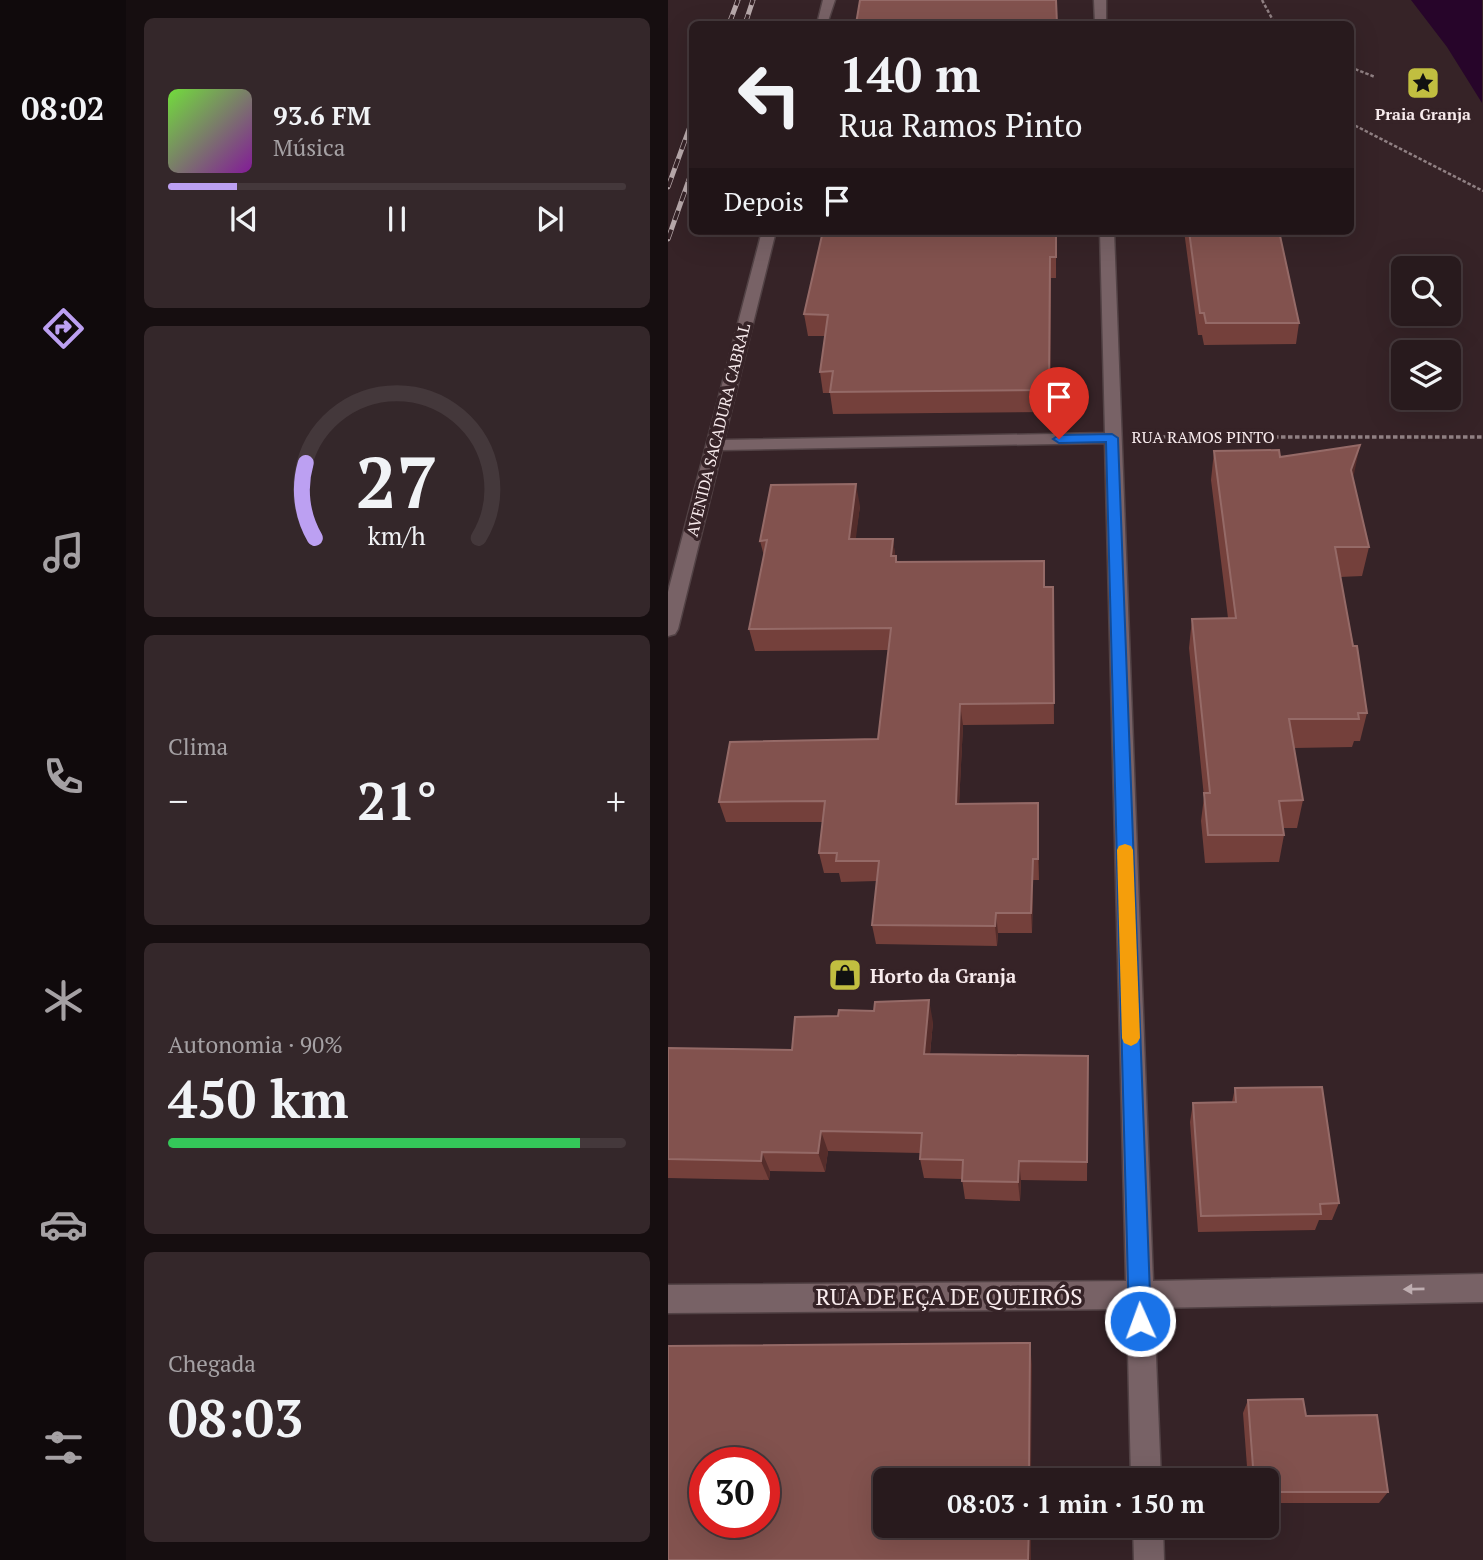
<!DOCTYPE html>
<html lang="pt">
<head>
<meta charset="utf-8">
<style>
  body { margin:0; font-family:"PT Serif",serif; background:#34272a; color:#f1f3f6; height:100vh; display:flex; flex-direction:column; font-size:26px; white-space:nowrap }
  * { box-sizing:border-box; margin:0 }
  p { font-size:23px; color:#a5a1a4 }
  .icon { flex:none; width:38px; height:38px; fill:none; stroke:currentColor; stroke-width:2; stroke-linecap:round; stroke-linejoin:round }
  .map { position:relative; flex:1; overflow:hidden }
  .details { display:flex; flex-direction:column; gap:18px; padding:18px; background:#160e10; width:542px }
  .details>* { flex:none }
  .banner { position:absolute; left:21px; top:21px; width:665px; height:214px; border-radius:10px; box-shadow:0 7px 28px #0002,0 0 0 2px #44383b; background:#281a1d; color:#f1f3f6; overflow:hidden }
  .buttons { position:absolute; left:723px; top:256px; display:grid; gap:14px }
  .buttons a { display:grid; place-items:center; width:70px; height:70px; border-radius:10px; background:#281a1d; box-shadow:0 7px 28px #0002,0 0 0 2px #44383b; font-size:35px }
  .speed { position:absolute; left:21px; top:1447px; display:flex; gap:14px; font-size:35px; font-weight:700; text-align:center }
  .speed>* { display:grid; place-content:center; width:91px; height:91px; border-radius:50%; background:#281a1d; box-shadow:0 7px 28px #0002,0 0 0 2px #44383b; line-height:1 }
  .speed .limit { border:10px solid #d22; background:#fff; color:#111 }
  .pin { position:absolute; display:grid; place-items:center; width:60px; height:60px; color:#fff; margin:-72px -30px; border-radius:50% 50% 50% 0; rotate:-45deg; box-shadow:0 0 7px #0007 }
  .pin .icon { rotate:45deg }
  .me { position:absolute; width:77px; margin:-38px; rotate:358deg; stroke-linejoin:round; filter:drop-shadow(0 0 5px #0008) }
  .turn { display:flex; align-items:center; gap:24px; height:147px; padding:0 35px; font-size:32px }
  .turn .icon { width:91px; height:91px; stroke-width:2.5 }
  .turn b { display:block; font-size:49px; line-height:60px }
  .then { display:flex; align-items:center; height:66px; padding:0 35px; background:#0003; gap:14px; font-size:26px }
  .big { font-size:52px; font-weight:600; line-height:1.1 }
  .details .card { flex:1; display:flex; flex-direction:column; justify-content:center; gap:10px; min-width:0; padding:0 24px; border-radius:10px; background:#34272a }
  .details .dial { align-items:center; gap:0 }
  .dial svg { height:182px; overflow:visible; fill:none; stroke:#44383b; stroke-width:7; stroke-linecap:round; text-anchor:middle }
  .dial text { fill:#f1f3f6; stroke:none }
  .song { display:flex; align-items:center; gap:21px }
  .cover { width:84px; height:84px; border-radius:10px; background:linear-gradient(135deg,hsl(100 70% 55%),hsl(290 70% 35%)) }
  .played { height:7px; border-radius:4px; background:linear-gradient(90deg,#bca0f2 15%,#44383b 15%) }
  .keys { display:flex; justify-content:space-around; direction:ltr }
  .heat { display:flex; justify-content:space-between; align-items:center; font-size:38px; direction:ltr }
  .charge { height:10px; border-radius:5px; background:linear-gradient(90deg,#34c759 90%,#44383b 0) }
  .trip { position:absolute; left:205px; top:1468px; width:406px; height:70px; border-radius:10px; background:#281a1d; box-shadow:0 7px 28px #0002,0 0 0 2px #44383b; font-weight:600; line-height:70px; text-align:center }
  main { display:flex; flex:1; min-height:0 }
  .tab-bar { display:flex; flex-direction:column; width:126px; justify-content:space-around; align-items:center; background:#100a0c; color:#a5a1a4 }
  .tab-bar .icon { width:49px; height:49px }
  .tab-bar .current { color:#bca0f2 }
  .tab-bar b { font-size:32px; color:#f1f3f6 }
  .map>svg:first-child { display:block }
  .water { fill:#27052a }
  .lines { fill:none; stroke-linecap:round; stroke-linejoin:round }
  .street-casing { stroke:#524245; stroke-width:3 }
  .path-far1 { stroke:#908083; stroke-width:2.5; stroke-dasharray:3.5 2; stroke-linecap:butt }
  .path { stroke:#908083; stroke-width:3.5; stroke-dasharray:4.5 2.5; stroke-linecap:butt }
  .street { fill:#786266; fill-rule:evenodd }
  .rail-casing { stroke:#b8a9ab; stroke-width:5 }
  .rail { stroke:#362327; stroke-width:3.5; stroke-dasharray:10; stroke-linecap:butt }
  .wall { fill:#74403b }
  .shaded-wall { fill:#552d2b }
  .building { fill:#82524e; stroke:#956a67; stroke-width:2; fill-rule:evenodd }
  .oneway { fill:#beadb0 }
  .route { fill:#1a73e8; stroke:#114b97; stroke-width:2 }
  .slow { fill:#f59e0b }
  .labels { text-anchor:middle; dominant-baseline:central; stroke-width:7; stroke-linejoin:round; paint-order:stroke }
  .far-poi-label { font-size:16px; font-weight:bold; fill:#f8ebed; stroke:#362327 }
  .far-street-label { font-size:16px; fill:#f8ebed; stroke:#362327 }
  .poi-label { font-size:19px; font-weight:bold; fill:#f8ebed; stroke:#362327; text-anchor:start }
  .near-street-label { font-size:23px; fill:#f8ebed; stroke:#362327 }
</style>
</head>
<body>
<main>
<nav class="tab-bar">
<b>08:02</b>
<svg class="icon current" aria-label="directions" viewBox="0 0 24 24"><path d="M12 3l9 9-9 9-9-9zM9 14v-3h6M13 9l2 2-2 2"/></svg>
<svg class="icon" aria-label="music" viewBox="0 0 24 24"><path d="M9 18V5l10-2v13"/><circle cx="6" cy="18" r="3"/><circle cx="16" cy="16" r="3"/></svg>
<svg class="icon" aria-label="phone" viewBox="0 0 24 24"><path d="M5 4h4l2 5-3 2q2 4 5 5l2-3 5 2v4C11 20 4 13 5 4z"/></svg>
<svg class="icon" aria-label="climate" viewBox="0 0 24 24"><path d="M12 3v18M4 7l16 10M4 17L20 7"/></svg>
<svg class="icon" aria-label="car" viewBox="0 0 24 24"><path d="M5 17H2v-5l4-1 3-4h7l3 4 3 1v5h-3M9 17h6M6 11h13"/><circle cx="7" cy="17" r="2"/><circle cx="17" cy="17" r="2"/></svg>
<svg class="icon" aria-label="filters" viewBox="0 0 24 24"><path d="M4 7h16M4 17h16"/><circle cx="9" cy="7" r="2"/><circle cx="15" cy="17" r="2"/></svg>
</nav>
<section class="details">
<div class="card">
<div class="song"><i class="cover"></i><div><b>93.6 FM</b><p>Música</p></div></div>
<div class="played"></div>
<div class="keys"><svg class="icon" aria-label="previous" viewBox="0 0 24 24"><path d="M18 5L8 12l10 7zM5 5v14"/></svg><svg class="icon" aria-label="pause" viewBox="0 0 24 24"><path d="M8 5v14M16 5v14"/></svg><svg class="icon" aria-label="next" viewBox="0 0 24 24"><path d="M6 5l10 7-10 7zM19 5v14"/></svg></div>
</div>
<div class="card dial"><svg viewBox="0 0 100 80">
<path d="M14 69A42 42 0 1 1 86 69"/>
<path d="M14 69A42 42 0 0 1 10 36" stroke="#bca0f2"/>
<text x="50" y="56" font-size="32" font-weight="700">27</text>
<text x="50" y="72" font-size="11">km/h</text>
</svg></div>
<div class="card"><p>Clima</p>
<div class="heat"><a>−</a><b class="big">21°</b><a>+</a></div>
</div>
<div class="card"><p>Autonomia · 90%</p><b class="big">450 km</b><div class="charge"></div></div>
<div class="card"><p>Chegada</p><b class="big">08:03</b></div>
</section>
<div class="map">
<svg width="815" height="1560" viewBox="0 0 815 1560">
  <rect width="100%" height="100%" fill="#362327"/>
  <path class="water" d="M743,0H814V103L779,47Z"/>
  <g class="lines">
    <defs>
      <path id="street" d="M155,0H167L159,24H149Z
        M426,0H438V24H427Z
        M94,231H108L56,440L437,433L432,231H446L485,1281L815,1274V1302L486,1308L493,1480H463L459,1309L0,1313V1285L458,1281L437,443L54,450L10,629L7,634L0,636V592Z
        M465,1526H495L496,1560H466Z"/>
    </defs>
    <use href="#street" class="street-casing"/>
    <path class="path-far1" d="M594,0L607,24
      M682,67L707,77
      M682,123L815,191"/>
    <path class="path" d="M480,437H815"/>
    <use href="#street" class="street"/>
    <defs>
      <path id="rail" d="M61,24L70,0
        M77,24L85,0
        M0,187L24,121
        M0,239L24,171"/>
    </defs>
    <use href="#rail" class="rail-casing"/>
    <use href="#rail" class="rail"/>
  </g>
  <path class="wall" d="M388,231V278H383L382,412L165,414L162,393H155L152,372L157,336H140L136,314Z
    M516,231H611L631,323L628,344L536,345L534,335H530Z
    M546,451L612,457L685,477L701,547L694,576L672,577L699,713L692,741H686L684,747L626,748L635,800L629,828H615L616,835L611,862L537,863L533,821L536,797L521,648L524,619L560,618L543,480Z
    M192,506L187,539H225L227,556L229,562L376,587H385L386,724L295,725L291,804L371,824V880H365L364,933H330L329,946L208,944L204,925L209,881L173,882L171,873H156L151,853L155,822H58L51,802L210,739L221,650L87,651L81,629L96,556L92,541Z
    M170,1016L265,1022L262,1054L420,1056L419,1181L353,1180L352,1201L297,1199L294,1179L256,1178L252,1159V1153L160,1151L157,1172L102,1171L101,1180L0,1178V1048L124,1050Z
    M567,1088L671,1203L664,1220H651L647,1230L530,1232L522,1122L525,1103L564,1102Z
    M580,1400L638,1416L720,1492L711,1503H598V1480H580L575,1413Z"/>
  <path class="shaded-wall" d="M692,445L686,474L677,499L683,470Z
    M188,484L192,506L185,561L181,539Z
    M225,539L228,561L223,556Z
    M292,704L295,725L290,825L288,804Z
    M370,803L371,824V880L370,859Z
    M365,859V880L364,933L363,913Z
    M328,913L330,933L329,946L327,926Z
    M261,1000L265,1022L260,1074L256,1054Z
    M153,1131L160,1151L157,1172L150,1153Z
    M94,1152L102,1171L101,1180L93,1161Z
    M351,1161L353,1180L352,1201L350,1182Z
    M362,1343L364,1365L363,1480H361Z
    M361,1526H363V1560H360Z"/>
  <path class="building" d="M192,0H388L389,24H188Z
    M155,231H388V257H382L381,390L162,392L165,371L152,372L160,315L136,314Z
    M521,231H611L631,323H538L536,313H532Z
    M692,445L683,470L701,547H667L685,646H689L699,713H690L691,719H621L635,800L611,801L616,835H540L536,793H542L524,619L568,618L546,451L611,450L612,457Z
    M188,484L181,539H225L223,556H228V562L376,561V587H385L386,703L292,704L288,804L370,803V859H365L363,913H328L327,926L204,925L211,861H168L169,853H151L157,801L51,802L62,742L210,739L223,628L81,629L99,540L92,541L103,485Z
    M261,1000L256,1054L420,1056L419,1162L351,1161L350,1182L294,1181L295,1160L252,1159L254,1133L153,1131L150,1153L94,1152L93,1161L0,1159V1048L124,1050L127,1017L170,1016L171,1010L206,1011L207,1002Z
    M654,1087L671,1203L652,1204L653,1214L533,1216L525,1103L568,1102L567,1088Z
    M362,1343L361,1480H217V1526H361L360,1560H0V1346ZM37,1463H96V1522H37Z
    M635,1399L638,1416L709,1415L720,1492H598V1480H586L580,1400Z"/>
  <defs><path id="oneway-solid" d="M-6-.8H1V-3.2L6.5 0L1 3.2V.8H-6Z" transform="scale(1.75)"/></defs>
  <use class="oneway" href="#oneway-solid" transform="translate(746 1289) rotate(179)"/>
  <path class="route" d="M444,434L450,438L483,1321L479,1329L472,1332L465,1329L461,1321L438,442L391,443L385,439L391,435Z"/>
  <path class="slow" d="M457,844L463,846L465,850L472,1038L469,1043L463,1046L456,1043L454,1038L449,850L451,846Z"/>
  <defs>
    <symbol id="sight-square" viewBox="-11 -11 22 22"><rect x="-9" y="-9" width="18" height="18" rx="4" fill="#c1be40" stroke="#362327"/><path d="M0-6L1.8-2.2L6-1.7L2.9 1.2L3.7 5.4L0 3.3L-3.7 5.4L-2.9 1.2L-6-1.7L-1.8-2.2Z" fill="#111"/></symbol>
    <symbol id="shop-square" viewBox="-11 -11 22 22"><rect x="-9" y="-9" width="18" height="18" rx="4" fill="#c1be40" stroke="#362327"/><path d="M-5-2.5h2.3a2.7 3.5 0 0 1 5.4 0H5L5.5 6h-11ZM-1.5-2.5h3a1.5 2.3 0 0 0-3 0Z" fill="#111"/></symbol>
  </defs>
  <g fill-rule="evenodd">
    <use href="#sight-square" x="736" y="64" width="38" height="38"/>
    <use href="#shop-square" x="158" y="956" width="38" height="38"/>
  </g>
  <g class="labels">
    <g class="far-poi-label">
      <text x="755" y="114">Praia Granja</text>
    </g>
    <g class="far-street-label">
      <text transform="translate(50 430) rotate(-76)">AVENIDA SACADURA CABRAL</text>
      <text x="535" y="437">RUA RAMOS PINTO</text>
    </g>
    <g class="poi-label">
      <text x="202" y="975">Horto da Granja</text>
    </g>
    <g class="near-street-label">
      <text x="281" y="1296">RUA DE EÇA DE QUEIRÓS</text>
    </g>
  </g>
</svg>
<div class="buttons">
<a><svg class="icon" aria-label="search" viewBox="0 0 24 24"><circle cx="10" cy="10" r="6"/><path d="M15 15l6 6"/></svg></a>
<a><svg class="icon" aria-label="layers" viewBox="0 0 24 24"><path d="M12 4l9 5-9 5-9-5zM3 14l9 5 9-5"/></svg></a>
</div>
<div class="speed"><div class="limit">30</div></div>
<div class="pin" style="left:391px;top:439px;background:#d93025"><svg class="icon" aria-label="arrive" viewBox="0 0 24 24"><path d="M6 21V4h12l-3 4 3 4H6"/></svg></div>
<svg class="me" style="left:472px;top:1321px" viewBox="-20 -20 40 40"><circle r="17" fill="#1a73e8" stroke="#fff" stroke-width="3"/><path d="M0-11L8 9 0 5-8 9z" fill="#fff"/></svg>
<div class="trip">08:03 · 1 min · 150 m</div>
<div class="banner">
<div class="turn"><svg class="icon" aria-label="left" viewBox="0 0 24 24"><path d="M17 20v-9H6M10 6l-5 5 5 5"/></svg><div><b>140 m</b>Rua Ramos Pinto</div></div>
<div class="then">Depois<svg class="icon" aria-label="arrive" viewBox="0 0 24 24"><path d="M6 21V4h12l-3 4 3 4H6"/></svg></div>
</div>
</div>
</main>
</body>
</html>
